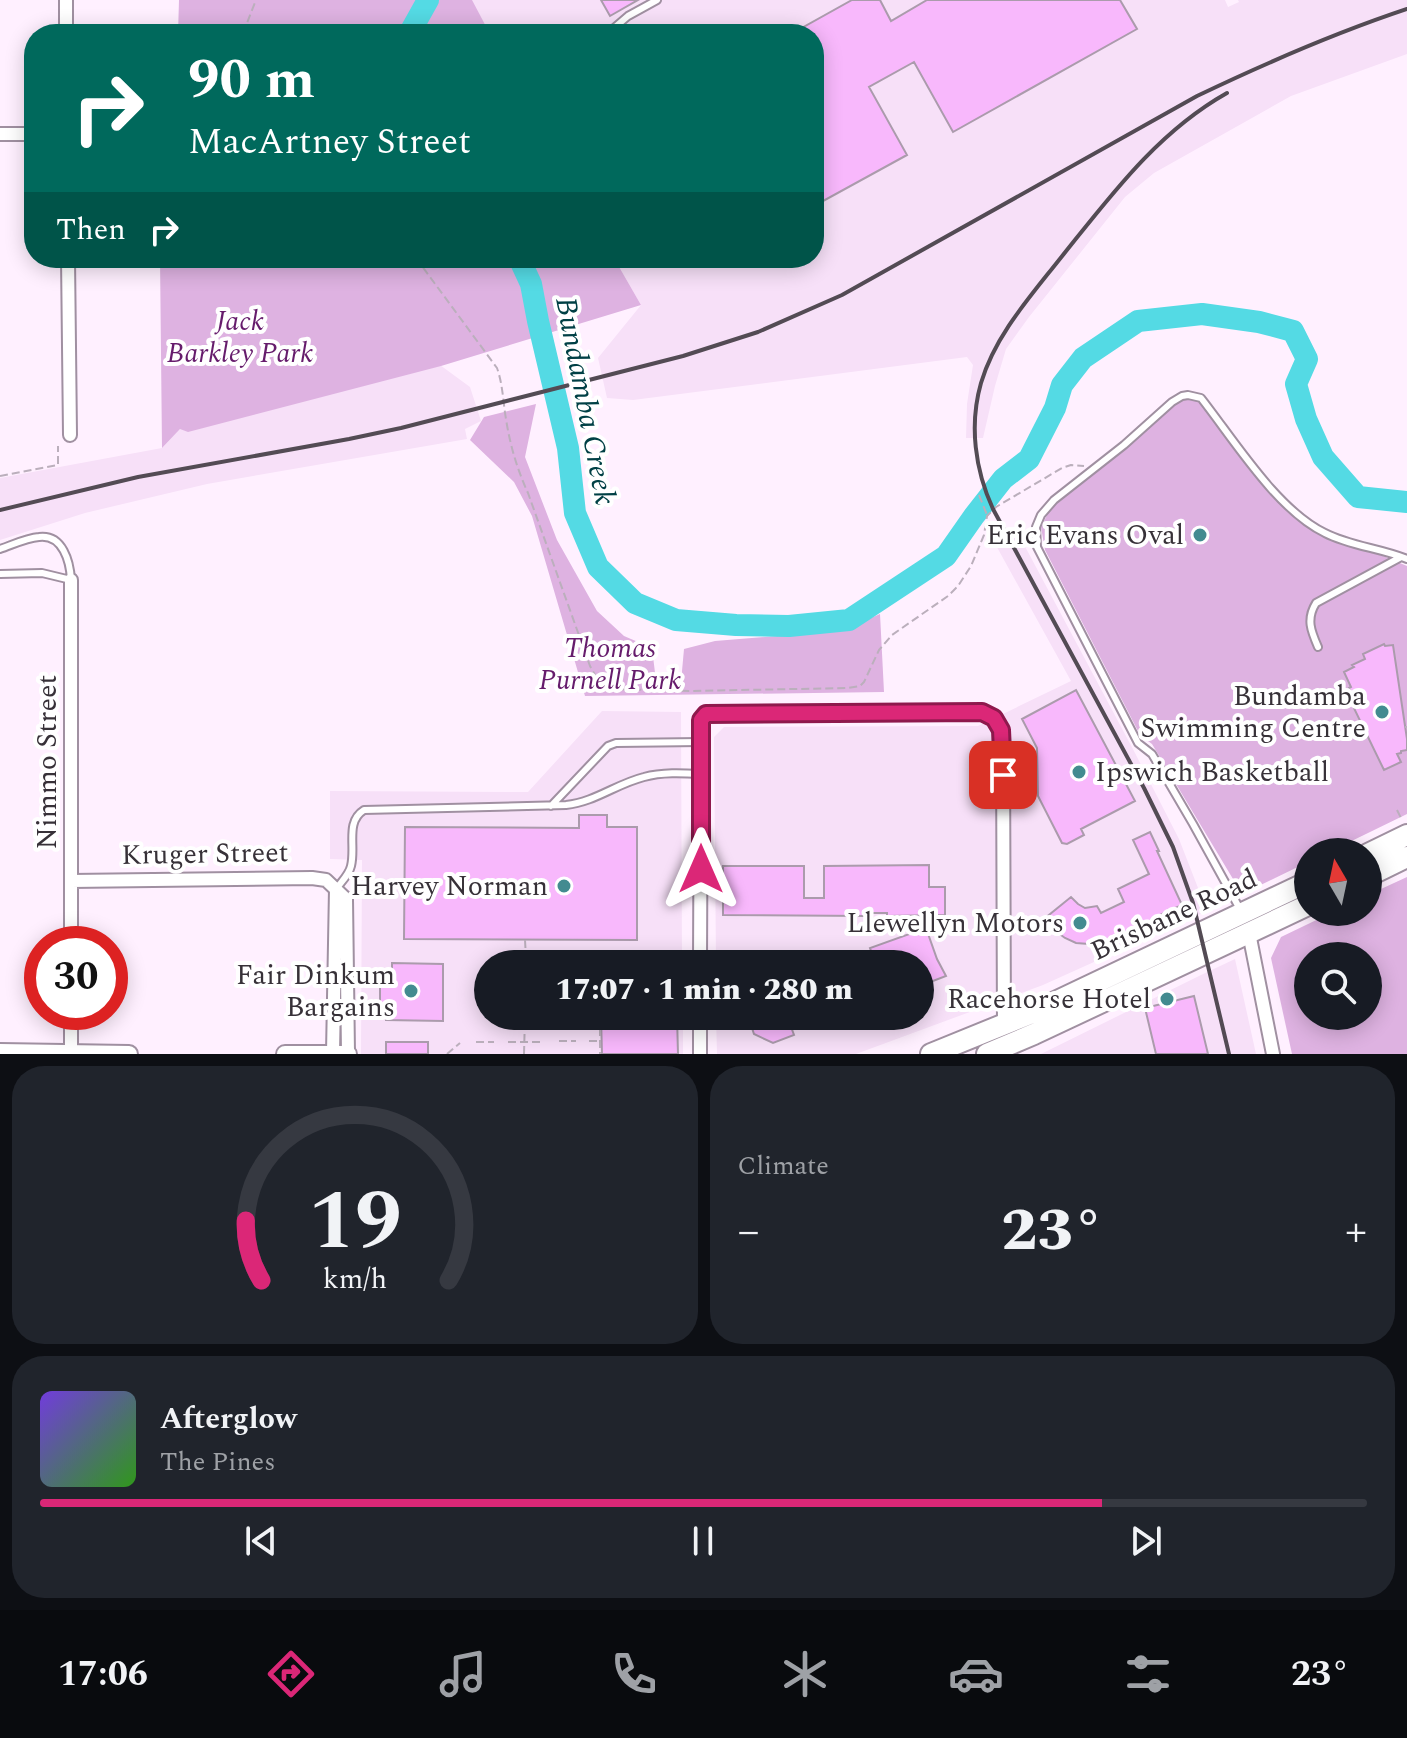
<!DOCTYPE html>
<html lang="en">
<head>
<meta charset="utf-8">
<style>
  body { margin:0; font-family:Spectral,serif; background:#20242c; color:#f1f3f6; height:100vh; display:flex; flex-direction:column; font-size:30px; white-space:nowrap }
  * { box-sizing:border-box; margin:0 }
  p { font-size:26px; color:#9ea1a6 }
  .icon { flex:none; width:44px; height:44px; fill:none; stroke:currentColor; stroke-width:2; stroke-linecap:round; stroke-linejoin:round }
  .map { position:relative; height:1054px; overflow:hidden }
  .drawer { display:flex; flex-direction:column; gap:12px; padding:12px; background:#0d0f14; flex:1 }
  .drawer>* { flex:none }
  .top-card { position:absolute; left:24px; top:24px; width:800px; height:244px; border-radius:32px; box-shadow:0 4px 20px #0003; background:#00695c; color:#fff; overflow:hidden }
  .needle { width:52px; rotate:351deg }
  .controls { position:absolute; left:1294px; top:838px; display:grid; gap:16px }
  .controls a { display:grid; place-items:center; width:88px; height:88px; border-radius:50%; background:#171b24; box-shadow:0 4px 20px #0003; font-size:40px }
  .speed { position:absolute; left:24px; top:926px; display:flex; gap:16px; font-size:40px; font-weight:700; text-align:center }
  .speed>* { display:grid; place-content:center; width:104px; height:104px; border-radius:50%; background:#171b24; box-shadow:0 4px 20px #0003; line-height:1 }
  .speed .limit { border:12px solid #d22; background:#fff; color:#111 }
  .pin { position:absolute; display:grid; place-items:center; width:68px; height:68px; color:#fff; margin:-34px; border-radius:16px; box-shadow:0 4px 12px #0006 }
  .me { position:absolute; width:88px; margin:-44px; rotate:0deg; stroke-linejoin:round; filter:drop-shadow(0 0 6px #0008) }
  .turn { display:flex; align-items:center; gap:28px; height:168px; padding:0 32px; font-size:36px }
  .turn .icon { width:104px; height:104px; stroke-width:2.5 }
  .turn b { display:block; font-size:56px; line-height:68px }
  .then { display:flex; align-items:center; height:76px; padding:0 32px; background:#0003; gap:16px; font-size:30px }
  .big { font-size:60px; font-weight:800; line-height:1.1 }
  .drawer .tile { flex:1; display:flex; flex-direction:column; justify-content:center; gap:12px; min-width:0; padding:0 28px; border-radius:32px; background:#20242c }
  .drawer .dial { align-items:center; gap:0 }
  .dial svg { height:208px; overflow:visible; fill:none; stroke:#363941; stroke-width:7; stroke-linecap:round; text-anchor:middle }
  .dial text { fill:#f1f3f6; stroke:none }
  .song { display:flex; align-items:center; gap:24px }
  .cover { width:96px; height:96px; border-radius:12px; background:linear-gradient(135deg,hsl(260 70% 55%),hsl(110 70% 35%)) }
  .played { height:8px; border-radius:4px; background:linear-gradient(90deg,#db2777 80%,#363941 80%) }
  .keys { display:flex; justify-content:space-around; direction:ltr }
  .heat { display:flex; justify-content:space-between; align-items:center; font-size:44px; direction:ltr }
  .drawer .tiles { flex:1; display:grid; gap:12px; grid-template-columns:1fr 1fr }
  .tile:last-child { grid-column:span 2 }
  .trip { position:absolute; left:474px; top:950px; width:460px; height:80px; border-radius:40px; background:#171b24; box-shadow:0 4px 20px #0003; font-weight:800; line-height:80px; text-align:center }
  .menu { display:flex; height:128px; justify-content:space-around; align-items:center; background:#090b0e; color:#9ea1a6 }
  .menu .icon { width:56px; height:56px }
  .menu .current { color:#db2777 }
  .menu b { font-size:36px; color:#f1f3f6 }
  .map>svg:first-child { display:block }
  .built { fill:#f7e0f8 }
  .green { fill:#deb2e1; fill-rule:evenodd }
  .lines { fill:none; stroke-linecap:round; stroke-linejoin:round }
  .river { stroke:#54dae4; stroke-width:22 }
  .building { fill:#f8b8fc; stroke:#ab9bac; stroke-width:2 }
  .service-casing { stroke:#a090a1; stroke-width:10 }
  .minor-casing { stroke:#a090a1; stroke-width:16 }
  .tertiary-casing { stroke:#a090a1; stroke-width:20 }
  .primary-casing { stroke:#a090a1; stroke-width:24 }
  .path { stroke:#bbafbc; stroke-width:2; stroke-dasharray:8 4; stroke-linecap:butt }
  .service { stroke:#fff; stroke-width:6 }
  .minor { stroke:#fff; stroke-width:12 }
  .tertiary { stroke:#fff; stroke-width:16 }
  .primary { stroke:#fff; stroke-width:20 }
  .rail { stroke:#534b54; stroke-width:4 }
  .route-casing { stroke:#8e194d; stroke-width:20 }
  .route { stroke:#db2777; stroke-width:14 }
  .poi-dot { fill:#438b90; stroke:#fff; stroke-width:3 }
  .labels { text-anchor:middle; dominant-baseline:central; stroke-width:8; stroke-linejoin:round; paint-order:stroke }
  .park-label { font-size:28px; font-style:italic; fill:#661c6c; stroke:#fff }
  .poi-label { font-size:28px; fill:#373138; stroke:#fff; text-anchor:end }
  .street-label { font-size:28px; fill:#373138; stroke:#fff }
  .water-label { font-size:30px; font-style:italic; fill:#004045; stroke:#fff }
</style>
</head>
<body>
<div class="map">
<svg width="1407" height="1054" viewBox="0 0 1407 1054">
  <rect width="100%" height="100%" fill="#fff0ff"/>
  <path class="built" d="M471,0H1225L1228,7L1239,2L1238,0H1407V54L1291,96L1154,173L1125,197L1029,317L1006,349L995,386L983,438H966L967,404L973,365L967,357L633,400L607,398L598,358L641,305L614,258H814V34H490Z
    M440,365L470,387L481,421L465,429L467,439L207,484L85,513L0,540V478L162,448L180,429Z
    M1006,529L1015,531L1020,537L1135,753L1179,839L1207,911L1043,985L856,1054H717L716,1016H920V964H716L714,737L724,727L978,726L1071,681L993,540Z
    M602,711L681,712L682,964H488V1016H683V1054H361L362,860L330,859V791L528,792Z
    M1235,959L1256,1054H1041L1201,975Z"/>
  <path class="green" d="M179,0H472L490,34H178Z
    M160,258H614L641,305L441,366L188,432L180,429L162,448Z
    M1188,397L1199,399L1260,478L1307,524L1407,566V814L1329,852H1308V862L1242,894L1152,744L1140,735L1045,550L1041,527L1050,509L1175,402Z
    M536,404L525,457L557,540L597,611L624,636L652,648L656,681L681,682L684,649L715,641L841,631L880,614L884,692L585,696L532,516L514,482L470,440L484,417Z
    M1407,877V1054H1292L1271,958L1281,937L1333,912H1368V895ZM1368,956V1016H1308V956Z"/>
  <g class="lines">
    <path class="river" d="M409,34L428,0
      M519,258L531,284L538,321L568,448L575,513L598,567L635,603L676,620L736,625L789,626L849,620L946,556L974,516L1003,479L1029,459L1055,408L1062,385L1083,358L1138,321L1202,314L1259,322L1293,331L1307,359L1296,384L1306,419L1323,457L1358,497L1407,502"/>
  </g>
  <path class="building" d="M601,0H638L610,16Z
    M852,0H880L891,21L927,0H1120L1137,29L953,132L914,62L869,87L907,155L814,206V34H791Z
    M1384,644L1385,646L1393,645L1407,739V750L1401,751V753L1397,754L1401,762L1384,770L1350,700L1354,698L1349,688L1351,687L1344,672L1354,667L1352,665L1365,659L1363,654Z
    M1076,690L1135,801L1081,829L1084,835L1067,844L1062,843L1038,796L1037,748L1022,719Z
    M579,815H607V827H637V940L404,939L405,827L579,828Z
    M1150,832L1159,851H1157L1182,905L1160,915L1164,922L1157,925L1159,931L1140,939L1138,935L1131,939L1128,934L1101,943L1089,944L1076,943L1065,938L1050,927L1044,919L1071,897L1078,904L1085,908L1097,906L1101,913L1124,902L1118,889L1149,874L1133,840Z
    M929,865V887H945V915L887,916V913H865V916L723,915V866H804V898H824V866Z
    M926,928L937,959L946,976L920,986V964H839L871,951L870,948Z
    M392,963L443,964V1021L386,1020V1009H380V973H392Z
    M1194,996L1208,1054H1156L1145,1008Z
    M601,1016H677L678,1054H602Z
    M748,1016H787L794,1035L773,1043L754,1034Z
    M386,1042H428V1054H386Z"/>
  <g class="lines">
    <defs>
      <path id="service" d="M607,34L628,16L657,0
        M0,549C12,545 26,538 39,537C63,534 70,562 71,580L42,573L0,574
        M1318,647C1311,631 1306,619 1316,603L1401,557
        M551,806L608,746L616,743L701,742
        M336,889C341,882 349,875 351,866C356,846 345,822 364,810L566,805C595,802 616,784 644,777C662,772 682,773 701,774
        M1241,911L1193,824L1152,754L1138,743L1037,547L1036,527L1041,515L1054,500L1124,445L1172,402L1182,396L1188,395L1201,398C1234,440 1277,510 1325,533C1350,546 1380,548 1407,559"/>
      <path id="minor" d="M66,0V34
        M0,134H34
        M68,258L70,435
        M71,881L312,878L326,880L346,899L348,1053
        M1249,933L1273,1054
        M71,944V580
        M700,964L701,720L706,714L982,712C1000,721 1001,728 1003,747L1004,1026
        M333,1053L336,889
        M71,1054V1012
        M700,1054V1016"/>
      <path id="tertiary" d="M0,1052L129,1054
        M285,1054H348"/>
      <path id="primary" d="M1368,854L1407,835
        M1368,876L1407,857
        M931,1054L1032,1013L1308,882
        M987,1054L1034,1034L1308,905"/>
    </defs>
    <use href="#service" class="service-casing"/>
    <use href="#minor" class="minor-casing"/>
    <use href="#tertiary" class="tertiary-casing"/>
    <use href="#primary" class="primary-casing"/>
    <path class="path" d="M246,34L247,23L256,0
      M416,258L497,368C503,385 503,402 506,419C510,445 517,469 528,493L590,666L599,682L613,689L689,691L848,688L860,686L864,682L879,650L892,635L948,596L958,586L971,566L984,535L987,516L996,507L1062,468L1071,465L1084,466
      M0,476L58,465V446
      M979,495L987,515
      M1405,727H1407
      M1397,810L1402,820
      M525,940L526,958
      M600,1016V1054
      M559,1041H576
      M589,1041H600
      M476,1042H494
      M508,1042H544
      M447,1054L460,1043
      M524,1054L525,1016"/>
    <use href="#service" class="service"/>
    <use href="#minor" class="minor"/>
    <use href="#tertiary" class="tertiary"/>
    <use href="#primary" class="primary"/>
    <path class="rail" d="M1227,93C1156,133 1109,198 1059,260C1029,298 995,336 981,383C969,425 975,470 993,509L1144,788L1173,847L1193,903L1229,1054
      M0,510L138,477L349,439L401,428L683,356L758,332L842,295L1197,96C1266,63 1335,33 1407,9"/>
  </g>
  <g class="lines">
    <defs>
      <path id="route" d="M701,869V720L706,714L982,712L994,718L1001,730L1003,775"/>
    </defs>
    <use href="#route" class="route-casing"/>
    <use href="#route" class="route"/>
  </g>
  <g class="poi-dot">
    <circle cx="1200" cy="535" r="8"/>
    <circle cx="1382" cy="712" r="8"/>
    <circle cx="1079" cy="772" r="8"/>
    <circle cx="564" cy="886" r="8"/>
    <circle cx="1080" cy="923" r="8"/>
    <circle cx="411" cy="991" r="8"/>
    <circle cx="1167" cy="999" r="8"/>
  </g>
  <g class="labels">
    <g class="park-label">
      <text x="240" y="321">Jack<tspan x="240" dy="32">Barkley Park</tspan></text>
      <text x="610" y="648">Thomas<tspan x="610" dy="32">Purnell Park</tspan></text>
    </g>
    <g class="poi-label">
      <text x="1184" y="535">Eric Evans Oval</text>
      <text x="1366" y="696">Bundamba<tspan x="1366" dy="32">Swimming Centre</tspan></text>
      <text x="1095" y="772" text-anchor="start">Ipswich Basketball</text>
      <text x="548" y="886">Harvey Norman</text>
      <text x="1064" y="923">Llewellyn Motors</text>
      <text x="395" y="975">Fair Dinkum<tspan x="395" dy="32">Bargains</tspan></text>
      <text x="1151" y="999">Racehorse Hotel</text>
    </g>
    <g class="street-label">
      <text transform="translate(47 762) rotate(-90)">Nimmo Street</text>
      <text transform="translate(205 854) rotate(-1)">Kruger Street</text>
      <text transform="translate(1174 915) rotate(-25)">Brisbane Road</text>
    </g>
    <g class="water-label">
      <text transform="translate(585 401) rotate(79)">Bundamba Creek</text>
    </g>
  </g>
</svg>
<div class="controls">
<a><svg class="needle" viewBox="-14 -14 28 28"><path d="M0-13l5 13h-10z" fill="#e53935"/><path d="M0 13l5-13h-10z" fill="#9ea1a6"/></svg></a>
<a><svg class="icon" aria-label="search" viewBox="0 0 24 24"><circle cx="10" cy="10" r="6"/><path d="M15 15l6 6"/></svg></a>
</div>
<div class="speed"><div class="limit">30</div></div>
<div class="pin" style="left:1003px;top:775px;background:#d93025"><svg class="icon" aria-label="arrive" viewBox="0 0 24 24"><path d="M6 21V4h12l-3 4 3 4H6"/></svg></div>
<svg class="me" style="left:701px;top:869px" viewBox="-20 -20 40 40"><path d="M0-17L14 15 0 8-14 15z" fill="#db2777" stroke="#fff" stroke-width="4"/></svg>
<div class="trip">17:07 · 1 min · 280 m</div>
<div class="top-card">
<div class="turn"><svg class="icon" aria-label="right" viewBox="0 0 24 24"><path d="M7 20v-9h11M14 6l5 5-5 5"/></svg><div><b>90 m</b>MacArtney Street</div></div>
<div class="then">Then<svg class="icon" aria-label="right" viewBox="0 0 24 24"><path d="M7 20v-9h11M14 6l5 5-5 5"/></svg></div>
</div>
</div>
<section class="drawer">
<div class="tiles">
<div class="tile dial"><svg viewBox="0 0 100 80">
<path d="M14 69A42 42 0 1 1 86 69"/>
<path d="M14 69A42 42 0 0 1 8 46" stroke="#db2777"/>
<text x="50" y="56" font-size="32" font-weight="700">19</text>
<text x="50" y="72" font-size="11">km/h</text>
</svg></div>
<div class="tile"><p>Climate</p>
<div class="heat"><a>−</a><b class="big">23°</b><a>+</a></div>
</div>
<div class="tile">
<div class="song"><i class="cover"></i><div><b>Afterglow</b><p>The Pines</p></div></div>
<div class="played"></div>
<div class="keys"><svg class="icon" aria-label="previous" viewBox="0 0 24 24"><path d="M18 5L8 12l10 7zM5 5v14"/></svg><svg class="icon" aria-label="pause" viewBox="0 0 24 24"><path d="M8 5v14M16 5v14"/></svg><svg class="icon" aria-label="next" viewBox="0 0 24 24"><path d="M6 5l10 7-10 7zM19 5v14"/></svg></div>
</div>
</div>
</section>
<nav class="menu">
<b>17:06</b>
<svg class="icon current" aria-label="directions" viewBox="0 0 24 24"><path d="M12 3l9 9-9 9-9-9zM9 14v-3h6M13 9l2 2-2 2"/></svg>
<svg class="icon" aria-label="music" viewBox="0 0 24 24"><path d="M9 18V5l10-2v13"/><circle cx="6" cy="18" r="3"/><circle cx="16" cy="16" r="3"/></svg>
<svg class="icon" aria-label="phone" viewBox="0 0 24 24"><path d="M5 4h4l2 5-3 2q2 4 5 5l2-3 5 2v4C11 20 4 13 5 4z"/></svg>
<svg class="icon" aria-label="climate" viewBox="0 0 24 24"><path d="M12 3v18M4 7l16 10M4 17L20 7"/></svg>
<svg class="icon" aria-label="car" viewBox="0 0 24 24"><path d="M5 17H2v-5l4-1 3-4h7l3 4 3 1v5h-3M9 17h6M6 11h13"/><circle cx="7" cy="17" r="2"/><circle cx="17" cy="17" r="2"/></svg>
<svg class="icon" aria-label="filters" viewBox="0 0 24 24"><path d="M4 7h16M4 17h16"/><circle cx="9" cy="7" r="2"/><circle cx="15" cy="17" r="2"/></svg>
<b>23°</b>
</nav>
</body>
</html>
